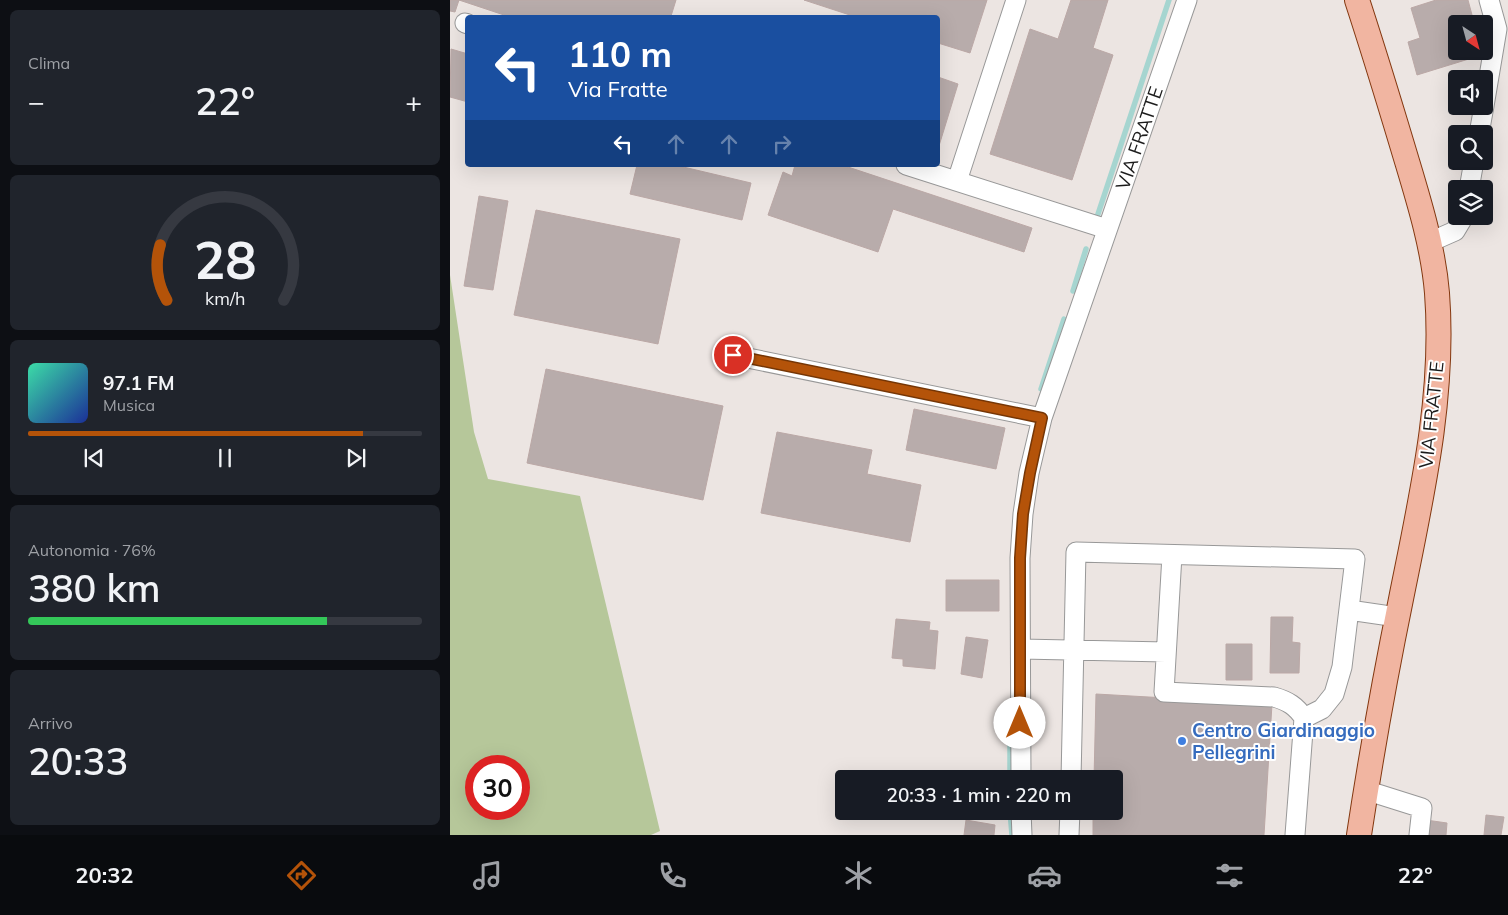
<!DOCTYPE html>
<html lang="it">
<head>
<meta charset="utf-8">
<style>
  body { margin:0; font-family:Mulish,sans-serif; background:#20242c; color:#f1f3f6; height:100vh; display:flex; flex-direction:column; font-size:19px; white-space:nowrap }
  * { box-sizing:border-box; margin:0 }
  p { font-size:16px; color:#9ea1a6 }
  .icon { flex:none; width:28px; height:28px; fill:none; stroke:currentColor; stroke-width:2; stroke-linecap:round; stroke-linejoin:round }
  .map { position:relative; flex:1; overflow:hidden }
  .side { display:flex; flex-direction:column; gap:10px; padding:10px; background:#0d0f14; width:450px }
  .side>* { flex:none }
  .top-card { position:absolute; left:15px; top:15px; width:475px; height:152px; border-radius:5px; box-shadow:0 5px 20px #0002; background:#1a4fa0; color:#fff; overflow:hidden }
  .needle { width:32px; rotate:144deg }
  .buttons { position:absolute; left:998px; top:15px; display:grid; gap:10px }
  .buttons a { display:grid; place-items:center; width:45px; height:45px; border-radius:5px; background:#171b24; box-shadow:0 5px 20px #0002; font-size:25px }
  .speed { position:absolute; left:15px; top:755px; display:flex; gap:10px; font-size:25px; font-weight:700; text-align:center }
  .speed>* { display:grid; place-content:center; width:65px; height:65px; border-radius:50%; background:#171b24; box-shadow:0 5px 20px #0002; line-height:1 }
  .speed .limit { border:8px solid #d22; background:#fff; color:#111 }
  .pin { position:absolute; display:grid; place-items:center; width:42px; height:42px; color:#fff; margin:-21px; border:2px solid #fff; border-radius:50%; box-shadow:0 1px 5px #0007 }
  .me { position:absolute; width:55px; margin:-28px; rotate:0deg; stroke-linejoin:round; filter:drop-shadow(0 0 4px #0008) }
  .turn { display:flex; align-items:center; gap:18px; height:105px; padding:0 20px; font-size:22px }
  .turn .icon { width:65px; height:65px; stroke-width:2.5 }
  .turn b { display:block; font-size:35px; line-height:42px }
  .lanes { display:flex; align-items:center; height:48px; padding:0 20px; background:#0003; justify-content:center; gap:25px; direction:ltr }
  .lanes .off { opacity:.35 }
  .big { font-size:38px; font-weight:600; line-height:1.1 }
  .side .card { flex:1; display:flex; flex-direction:column; justify-content:center; gap:8px; min-width:0; padding:0 18px; border-radius:8px; background:#20242c }
  .side .dial { align-items:center; gap:0 }
  .dial svg { height:130px; overflow:visible; fill:none; stroke:#363941; stroke-width:7; stroke-linecap:round; text-anchor:middle }
  .dial text { fill:#f1f3f6; stroke:none }
  .song { display:flex; align-items:center; gap:15px }
  .cover { width:60px; height:60px; border-radius:8px; background:linear-gradient(135deg,hsl(160 70% 55%),hsl(230 70% 35%)) }
  .played { height:5px; border-radius:2px; background:linear-gradient(90deg,#b45309 85%,#363941 85%) }
  .keys { display:flex; justify-content:space-around; direction:ltr }
  .heat { display:flex; justify-content:space-between; align-items:center; font-size:28px; direction:ltr }
  .charge { height:8px; border-radius:4px; background:linear-gradient(90deg,#34c759 76%,#363941 0) }
  .trip { position:absolute; left:385px; top:770px; width:288px; height:50px; border-radius:5px; background:#171b24; box-shadow:0 5px 20px #0002; font-weight:600; line-height:50px; text-align:center }
  .dock { display:flex; height:80px; justify-content:space-around; align-items:center; background:#090b0e; color:#9ea1a6 }
  .dock .icon { width:35px; height:35px }
  .dock .active { color:#b45309 }
  .dock b { font-size:22px; color:#f1f3f6 }
  main { display:flex; flex:1; min-height:0 }
  .map>svg:first-child { display:block }
  .forest { fill:#b6c79a; fill-rule:evenodd }
  .lines { fill:none; stroke-linecap:round; stroke-linejoin:round }
  .stream { stroke:#a6d5d0; stroke-width:5.5 }
  .building { fill:#b8acab; stroke:#bba8a6 }
  .minor-casing { stroke:#989898; stroke-width:21 }
  .major-casing { stroke:#83370f; stroke-width:26 }
  .minor { stroke:#fff; stroke-width:19 }
  .major { stroke:#f1b5a1; stroke-width:24 }
  .route-casing { stroke:#753606; stroke-width:12 }
  .route { stroke:#b45309; stroke-width:9 }
  .shop-dot { fill:#3f7fe0; stroke:#fff; stroke-width:2 }
  .labels { text-anchor:middle; dominant-baseline:central; stroke-width:4; stroke-linejoin:round; paint-order:stroke }
  .street-label { font-size:19px; fill:#1b1b1b; stroke:#fff }
  .shop-label { font-size:19px; font-weight:bold; fill:#366cbe; stroke:#fff; text-anchor:start }
</style>
</head>
<body>
<main>
<section class="side">
<div class="card"><p>Clima</p>
<div class="heat"><a>−</a><b class="big">22°</b><a>+</a></div>
</div>
<div class="card dial"><svg viewBox="0 0 100 80">
<path d="M14 69A42 42 0 1 1 86 69"/>
<path d="M14 69A42 42 0 0 1 10 35" stroke="#b45309"/>
<text x="50" y="56" font-size="32" font-weight="700">28</text>
<text x="50" y="72" font-size="11">km/h</text>
</svg></div>
<div class="card">
<div class="song"><i class="cover"></i><div><b>97.1 FM</b><p>Musica</p></div></div>
<div class="played"></div>
<div class="keys"><svg class="icon" aria-label="previous" viewBox="0 0 24 24"><path d="M18 5L8 12l10 7zM5 5v14"/></svg><svg class="icon" aria-label="pause" viewBox="0 0 24 24"><path d="M8 5v14M16 5v14"/></svg><svg class="icon" aria-label="next" viewBox="0 0 24 24"><path d="M6 5l10 7-10 7zM19 5v14"/></svg></div>
</div>
<div class="card"><p>Autonomia · 76%</p><b class="big">380 km</b><div class="charge"></div></div>
<div class="card"><p>Arrivo</p><b class="big">20:33</b></div>
</section>
<div class="map">
<svg width="1058" height="835" viewBox="0 0 1058 835">
  <rect width="100%" height="100%" fill="#ece5e2"/>
  <path class="forest" d="M0,275L24,432L38,479L130,496L210,831L201,835H0ZM26,766H69V809H26Z"/>
  <g class="lines">
    <path class="stream" d="M646,220L719,0
      M623,291L636,249
      M591,389L614,319
      M560,723V779
      M560,811L562,835"/>
  </g>
  <path class="building" d="M0,0H226L221,16L224,18H63L9,0L5,12L0,11Z
    M354,0H537L520,53L488,43V18H409Z
    M621,0H658L643,48L663,55L622,180L540,154L580,29L608,39Z
    M986,0H1018L1022,15L1010,19L1011,24H1006V51H1020L1022,58L967,75L958,42L970,38L961,8Z
    M1,49L18,54V102L0,97Z
    M488,77L508,84L488,149Z
    M187,165H225L301,183L292,220L180,194Z
    M345,165H392L582,228L574,252L443,209L428,252L318,215L333,172L342,176Z
    M29,196L58,201L43,290L14,286Z
    M86,210L230,239L208,344L64,315Z
    M96,369L273,406L253,500L77,463Z
    M464,409L555,428L546,469L456,450Z
    M327,432L422,450L417,474L471,485L460,542L311,513Z
    M496,580H549V611H496Z
    M821,617H843L842,642L850,643L849,673H820Z
    M446,619L480,622L479,630L488,631L485,669L453,666V659L442,658Z
    M516,637L538,640L532,678L511,674Z
    M776,644H802V680H776Z
    M646,694L822,704L814,835H643V811H664V779H644Z
    M1036,815L1054,817L1051,835H1034Z
    M516,820L545,825L544,835H514Z
    M976,820L997,823L996,835H975Z"/>
  <g class="lines">
    <defs>
      <path id="minor" d="M15,23L18,24
        M1034,106L1047,29L1039,0
        M1029,134L1034,106
        M456,165L657,229
        M507,181L566,0
        M1019,189L1024,161
        M980,242L1005,231L1014,216
        M283,355L592,418
        M722,555L714,692L824,697C838,701 846,706 854,718L845,835
        M899,610L947,617
        M571,649L716,652
        M571,779L570,558L573,514L579,473L592,418L737,0
        M621,779L626,552L905,559L892,667L884,694L872,709L854,718
        M915,790L972,808L969,835
        M571,811L572,835
        M619,835L620,811"/>
      <path id="major" d="M907,0C923,49 938,98 953,148C967,195 983,244 987,293C995,396 971,499 951,599C935,677 921,756 909,835"/>
    </defs>
    <use href="#minor" class="minor-casing"/>
    <use href="#major" class="major-casing"/>
    <use href="#minor" class="minor"/>
    <use href="#major" class="major"/>
  </g>
  <g class="lines">
    <defs>
      <path id="route" d="M283,355L592,418L580,473L573,514L570,558V723"/>
    </defs>
    <use href="#route" class="route-casing"/>
    <use href="#route" class="route"/>
  </g>
  <circle class="shop-dot" cx="732" cy="741" r="5"/>
  <g class="labels">
    <g class="street-label">
      <text transform="translate(689 138) rotate(-71)">VIA FRATTE</text>
      <text transform="translate(981 415) rotate(-84)">VIA FRATTE</text>
    </g>
    <g class="shop-label">
      <text x="742" y="730">Centro Giardinaggio<tspan x="742" dy="22">Pellegrini</tspan></text>
    </g>
  </g>
</svg>
<div class="buttons">
<a><svg class="needle" viewBox="-14 -14 28 28"><path d="M0-13l5 13h-10z" fill="#e53935"/><path d="M0 13l5-13h-10z" fill="#9ea1a6"/></svg></a>
<a><svg class="icon" aria-label="sound" viewBox="0 0 24 24"><path d="M4 9h4l5-4v14l-5-4H4zM17 9q2 3 0 6"/></svg></a>
<a><svg class="icon" aria-label="search" viewBox="0 0 24 24"><circle cx="10" cy="10" r="6"/><path d="M15 15l6 6"/></svg></a>
<a><svg class="icon" aria-label="layers" viewBox="0 0 24 24"><path d="M12 4l9 5-9 5-9-5zM3 14l9 5 9-5"/></svg></a>
</div>
<div class="speed"><div class="limit">30</div></div>
<div class="pin" style="left:283px;top:355px;background:#d93025"><svg class="icon" aria-label="arrive" viewBox="0 0 24 24"><path d="M6 21V4h12l-3 4 3 4H6"/></svg></div>
<svg class="me" style="left:570px;top:723px" viewBox="-20 -20 40 40"><circle r="19" fill="#fff"/><path d="M0-13L10 11 0 6-10 11z" fill="#b45309"/></svg>
<div class="trip">20:33 · 1 min · 220 m</div>
<div class="top-card">
<div class="turn"><svg class="icon" aria-label="left" viewBox="0 0 24 24"><path d="M17 20v-9H6M10 6l-5 5 5 5"/></svg><div><b>110 m</b>Via Fratte</div></div>
<div class="lanes"><svg class="icon" aria-label="left" viewBox="0 0 24 24"><path d="M17 20v-9H6M10 6l-5 5 5 5"/></svg><svg class="icon off" aria-label="ahead" viewBox="0 0 24 24"><path d="M12 20V5M6 11l6-6 6 6"/></svg><svg class="icon off" aria-label="ahead" viewBox="0 0 24 24"><path d="M12 20V5M6 11l6-6 6 6"/></svg><svg class="icon off" aria-label="right" viewBox="0 0 24 24"><path d="M7 20v-9h11M14 6l5 5-5 5"/></svg></div>
</div>
</div>
</main>
<nav class="dock">
<b>20:32</b>
<svg class="icon active" aria-label="directions" viewBox="0 0 24 24"><path d="M12 3l9 9-9 9-9-9zM9 14v-3h6M13 9l2 2-2 2"/></svg>
<svg class="icon" aria-label="music" viewBox="0 0 24 24"><path d="M9 18V5l10-2v13"/><circle cx="6" cy="18" r="3"/><circle cx="16" cy="16" r="3"/></svg>
<svg class="icon" aria-label="phone" viewBox="0 0 24 24"><path d="M5 4h4l2 5-3 2q2 4 5 5l2-3 5 2v4C11 20 4 13 5 4z"/></svg>
<svg class="icon" aria-label="climate" viewBox="0 0 24 24"><path d="M12 3v18M4 7l16 10M4 17L20 7"/></svg>
<svg class="icon" aria-label="car" viewBox="0 0 24 24"><path d="M5 17H2v-5l4-1 3-4h7l3 4 3 1v5h-3M9 17h6M6 11h13"/><circle cx="7" cy="17" r="2"/><circle cx="17" cy="17" r="2"/></svg>
<svg class="icon" aria-label="filters" viewBox="0 0 24 24"><path d="M4 7h16M4 17h16"/><circle cx="9" cy="7" r="2"/><circle cx="15" cy="17" r="2"/></svg>
<b>22°</b>
</nav>
</body>
</html>
